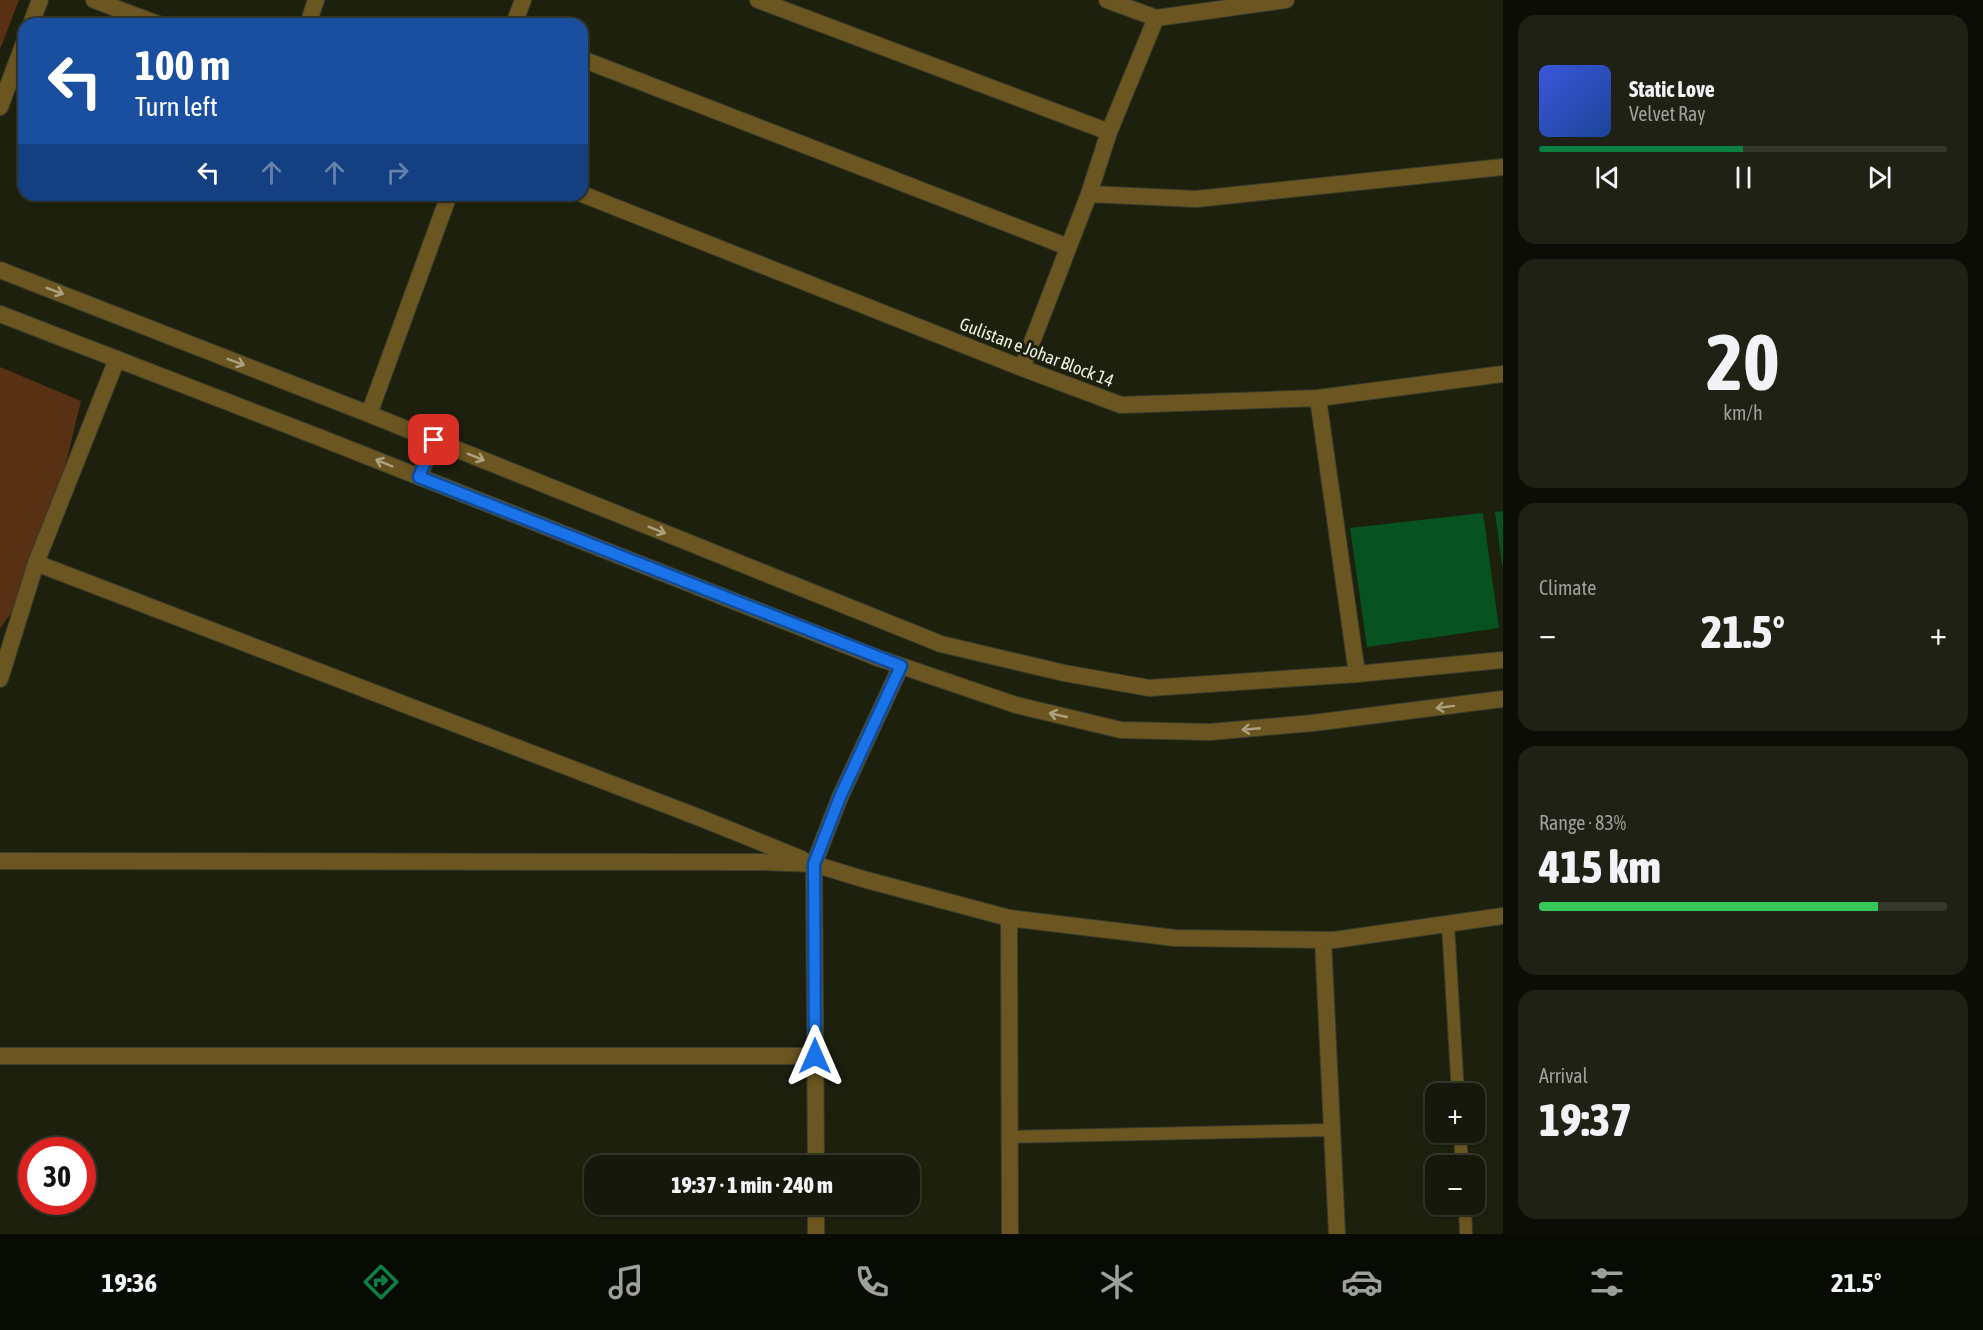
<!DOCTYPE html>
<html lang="en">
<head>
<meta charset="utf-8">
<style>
  body { margin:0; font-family:"Asap Condensed",sans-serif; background:#1e2113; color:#f1f3f6; height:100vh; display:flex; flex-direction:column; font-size:22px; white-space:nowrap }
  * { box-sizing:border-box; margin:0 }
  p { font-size:20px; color:#9da09c }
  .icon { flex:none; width:33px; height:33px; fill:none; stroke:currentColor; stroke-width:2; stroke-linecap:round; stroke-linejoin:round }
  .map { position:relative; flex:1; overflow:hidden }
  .sheet { display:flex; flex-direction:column; gap:15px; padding:15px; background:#0c0d06; width:480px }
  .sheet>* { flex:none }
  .hud { position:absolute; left:18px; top:18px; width:570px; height:183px; border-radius:18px; box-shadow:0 2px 4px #0004,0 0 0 2px #34372b; background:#1a4fa0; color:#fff; overflow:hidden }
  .fabs { position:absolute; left:1425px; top:1083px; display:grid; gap:12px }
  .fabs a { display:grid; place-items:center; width:60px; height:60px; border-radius:12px; background:#15180a; box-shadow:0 2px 4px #0004,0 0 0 2px #34372b; font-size:30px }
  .speed { position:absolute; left:18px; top:1137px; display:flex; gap:12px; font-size:30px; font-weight:700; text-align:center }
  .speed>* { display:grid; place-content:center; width:78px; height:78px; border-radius:50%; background:#15180a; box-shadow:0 2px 4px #0004,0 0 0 2px #34372b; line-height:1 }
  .speed .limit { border:9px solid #d22; background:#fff; color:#111 }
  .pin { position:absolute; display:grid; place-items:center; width:51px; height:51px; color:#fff; margin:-26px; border-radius:12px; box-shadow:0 3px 9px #0006 }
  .me { position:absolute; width:66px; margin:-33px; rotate:0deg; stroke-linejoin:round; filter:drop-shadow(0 0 4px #0008) }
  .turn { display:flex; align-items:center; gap:21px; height:126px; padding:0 18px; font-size:27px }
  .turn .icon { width:78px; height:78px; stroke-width:2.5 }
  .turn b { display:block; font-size:42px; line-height:51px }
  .lanes { display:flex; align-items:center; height:57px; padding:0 18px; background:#0003; justify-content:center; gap:30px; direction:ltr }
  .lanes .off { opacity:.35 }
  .big { font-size:45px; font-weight:800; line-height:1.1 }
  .sheet .tile { flex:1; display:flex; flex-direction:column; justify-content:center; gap:9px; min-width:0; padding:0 21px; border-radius:18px; background:#1e2113 }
  .sheet .dial { align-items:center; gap:0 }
  .dial b { font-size:78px; line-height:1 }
  .song { display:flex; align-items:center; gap:18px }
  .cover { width:72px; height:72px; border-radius:9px; background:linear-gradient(135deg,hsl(230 70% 55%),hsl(220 70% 35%)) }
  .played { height:6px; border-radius:3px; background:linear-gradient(90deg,#0b8043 50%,#34372b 50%) }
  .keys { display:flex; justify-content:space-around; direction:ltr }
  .heat { display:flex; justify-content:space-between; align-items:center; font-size:33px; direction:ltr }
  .charge { height:9px; border-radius:4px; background:linear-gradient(90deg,#34c759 83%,#34372b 0) }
  .trip { position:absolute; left:584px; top:1155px; width:336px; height:60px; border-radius:18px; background:#15180a; box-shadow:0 2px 4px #0004,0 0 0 2px #34372b; font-weight:800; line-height:60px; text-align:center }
  .tabs { display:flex; height:96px; justify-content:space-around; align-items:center; background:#080a04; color:#9da09c }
  .tabs .icon { width:42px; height:42px }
  .tabs .on { color:#0b8043 }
  .tabs b { font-size:27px; color:#f1f3f6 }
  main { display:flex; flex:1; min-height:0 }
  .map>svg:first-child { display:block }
  .green { fill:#583013 }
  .building { fill:#065321 }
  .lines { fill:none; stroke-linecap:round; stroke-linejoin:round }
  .service-casing { stroke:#393d2b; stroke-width:14 }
  .minor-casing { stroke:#393d2b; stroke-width:18 }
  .tertiary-casing { stroke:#393d2b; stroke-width:18 }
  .service { stroke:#6b5521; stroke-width:12 }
  .minor { stroke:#6b5521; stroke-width:16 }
  .tertiary { stroke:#6b5521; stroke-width:16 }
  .oneway { stroke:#aca282 }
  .route-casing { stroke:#114b97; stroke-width:15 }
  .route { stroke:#1a73e8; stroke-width:10 }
  .labels { text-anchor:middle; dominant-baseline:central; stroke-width:6; stroke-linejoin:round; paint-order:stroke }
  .street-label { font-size:18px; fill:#edf0e4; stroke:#1c200d }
</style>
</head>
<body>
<main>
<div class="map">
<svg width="1503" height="1234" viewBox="0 0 1503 1234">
  <rect width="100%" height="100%" fill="#1c200d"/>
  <path class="green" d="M0,0H19L1,47H0Z
    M0,367L81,401L50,529L27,592L0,628Z"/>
  <path class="building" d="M1503,511V565H1502L1495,512Z
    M1483,513L1499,628L1367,647L1350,528Z"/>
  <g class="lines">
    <defs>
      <path id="service" d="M1448,924L1458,1094
        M1460,1132L1462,1166
        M1010,1137L1332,1130
        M1465,1204L1466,1234"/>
      <path id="minor" d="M94,0L158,24
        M758,0L1109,132
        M1107,0L1156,18L1286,0
        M31,24L40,0
        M308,24L316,0
        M514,24L523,0
        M582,59L1068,247
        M0,107L24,43
        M582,194L1022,368L1121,405L1318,398L1503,374
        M1089,194L1196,199L1503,167
        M1022,368L1089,194L1109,132L1156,18
        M1318,398L1357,674
        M369,414L449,195
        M36,563L703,819L802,859
        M0,679L36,563L117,359
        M0,861L761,862L814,864L863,879L1009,918L1175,938L1334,940L1503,916
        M1009,918L1010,1234
        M1323,940L1337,1234
        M0,1056H815
        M816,1166L814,864L840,797L901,666
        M816,1204V1234"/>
      <path id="tertiary" d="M0,270L369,414L941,644L1064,673L1149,688L1357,674L1503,660
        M0,314L321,438L878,658L1016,705L1121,730L1210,732L1313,723L1503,699
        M419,477L434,440"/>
    </defs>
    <use href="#service" class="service-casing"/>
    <use href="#minor" class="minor-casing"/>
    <use href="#tertiary" class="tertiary-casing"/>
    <use href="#service" class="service"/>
    <use href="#minor" class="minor"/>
    <use href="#tertiary" class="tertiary"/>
  </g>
  <defs><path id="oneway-shaft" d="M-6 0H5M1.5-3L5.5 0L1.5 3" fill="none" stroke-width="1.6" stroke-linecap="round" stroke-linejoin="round" transform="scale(1.5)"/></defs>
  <g class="oneway">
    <use href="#oneway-shaft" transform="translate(55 291) rotate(21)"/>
    <use href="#oneway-shaft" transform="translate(236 362) rotate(21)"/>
    <use href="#oneway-shaft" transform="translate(476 457) rotate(22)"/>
    <use href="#oneway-shaft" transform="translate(384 463) rotate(-158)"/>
    <use href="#oneway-shaft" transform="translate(657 530) rotate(22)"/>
    <use href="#oneway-shaft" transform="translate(1445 707) rotate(173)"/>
    <use href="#oneway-shaft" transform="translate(1058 715) rotate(-167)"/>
    <use href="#oneway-shaft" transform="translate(1251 729) rotate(175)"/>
  </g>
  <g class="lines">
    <defs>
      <path id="route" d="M434,440L419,477L901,666L840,797L814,864L815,1056"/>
    </defs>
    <use href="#route" class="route-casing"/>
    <use href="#route" class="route"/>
  </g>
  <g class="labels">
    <g class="street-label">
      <text transform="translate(1037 352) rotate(21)">Gulistan e Johar Block 14</text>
    </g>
  </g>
</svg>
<div class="fabs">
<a>+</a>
<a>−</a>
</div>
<div class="speed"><div class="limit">30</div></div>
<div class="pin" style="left:434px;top:440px;background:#d93025"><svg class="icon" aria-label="arrive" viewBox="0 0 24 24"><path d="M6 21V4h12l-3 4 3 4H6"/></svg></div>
<svg class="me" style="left:815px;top:1056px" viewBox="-20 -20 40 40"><path d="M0-17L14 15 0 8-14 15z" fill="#1a73e8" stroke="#fff" stroke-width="4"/></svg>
<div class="trip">19:37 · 1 min · 240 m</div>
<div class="hud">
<div class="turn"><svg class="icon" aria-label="left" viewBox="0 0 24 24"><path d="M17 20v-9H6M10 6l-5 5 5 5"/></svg><div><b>100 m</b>Turn left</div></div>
<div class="lanes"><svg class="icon" aria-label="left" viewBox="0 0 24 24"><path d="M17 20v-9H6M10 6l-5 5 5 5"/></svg><svg class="icon off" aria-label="ahead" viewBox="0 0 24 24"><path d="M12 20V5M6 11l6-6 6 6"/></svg><svg class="icon off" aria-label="ahead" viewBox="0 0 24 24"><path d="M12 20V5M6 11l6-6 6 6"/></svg><svg class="icon off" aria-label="right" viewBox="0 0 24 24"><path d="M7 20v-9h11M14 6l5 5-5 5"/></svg></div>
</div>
</div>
<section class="sheet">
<div class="tile">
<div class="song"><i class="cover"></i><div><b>Static Love</b><p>Velvet Ray</p></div></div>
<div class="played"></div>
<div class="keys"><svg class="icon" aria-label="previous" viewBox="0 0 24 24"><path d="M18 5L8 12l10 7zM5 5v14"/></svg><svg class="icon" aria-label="pause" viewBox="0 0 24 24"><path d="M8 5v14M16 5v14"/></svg><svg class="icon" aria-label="next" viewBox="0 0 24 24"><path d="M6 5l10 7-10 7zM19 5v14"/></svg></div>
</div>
<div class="tile dial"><b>20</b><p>km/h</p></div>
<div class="tile"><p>Climate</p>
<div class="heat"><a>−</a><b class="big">21.5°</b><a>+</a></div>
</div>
<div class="tile"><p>Range · 83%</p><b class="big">415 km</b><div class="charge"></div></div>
<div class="tile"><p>Arrival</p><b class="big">19:37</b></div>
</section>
</main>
<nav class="tabs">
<b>19:36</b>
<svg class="icon on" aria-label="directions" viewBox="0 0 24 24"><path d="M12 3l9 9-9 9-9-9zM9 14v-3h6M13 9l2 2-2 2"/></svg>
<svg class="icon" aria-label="music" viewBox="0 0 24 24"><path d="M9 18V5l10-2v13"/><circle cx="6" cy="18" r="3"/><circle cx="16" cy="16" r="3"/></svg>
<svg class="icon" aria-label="phone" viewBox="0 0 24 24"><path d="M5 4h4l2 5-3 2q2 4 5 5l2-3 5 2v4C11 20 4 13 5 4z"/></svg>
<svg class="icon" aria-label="climate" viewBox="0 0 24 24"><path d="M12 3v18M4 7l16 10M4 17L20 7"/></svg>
<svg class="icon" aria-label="car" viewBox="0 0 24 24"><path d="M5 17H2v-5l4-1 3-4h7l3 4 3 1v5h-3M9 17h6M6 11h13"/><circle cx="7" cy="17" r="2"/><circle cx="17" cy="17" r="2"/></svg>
<svg class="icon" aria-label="filters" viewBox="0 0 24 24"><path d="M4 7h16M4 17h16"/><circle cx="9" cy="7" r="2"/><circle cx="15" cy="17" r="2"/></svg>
<b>21.5°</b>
</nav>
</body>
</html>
